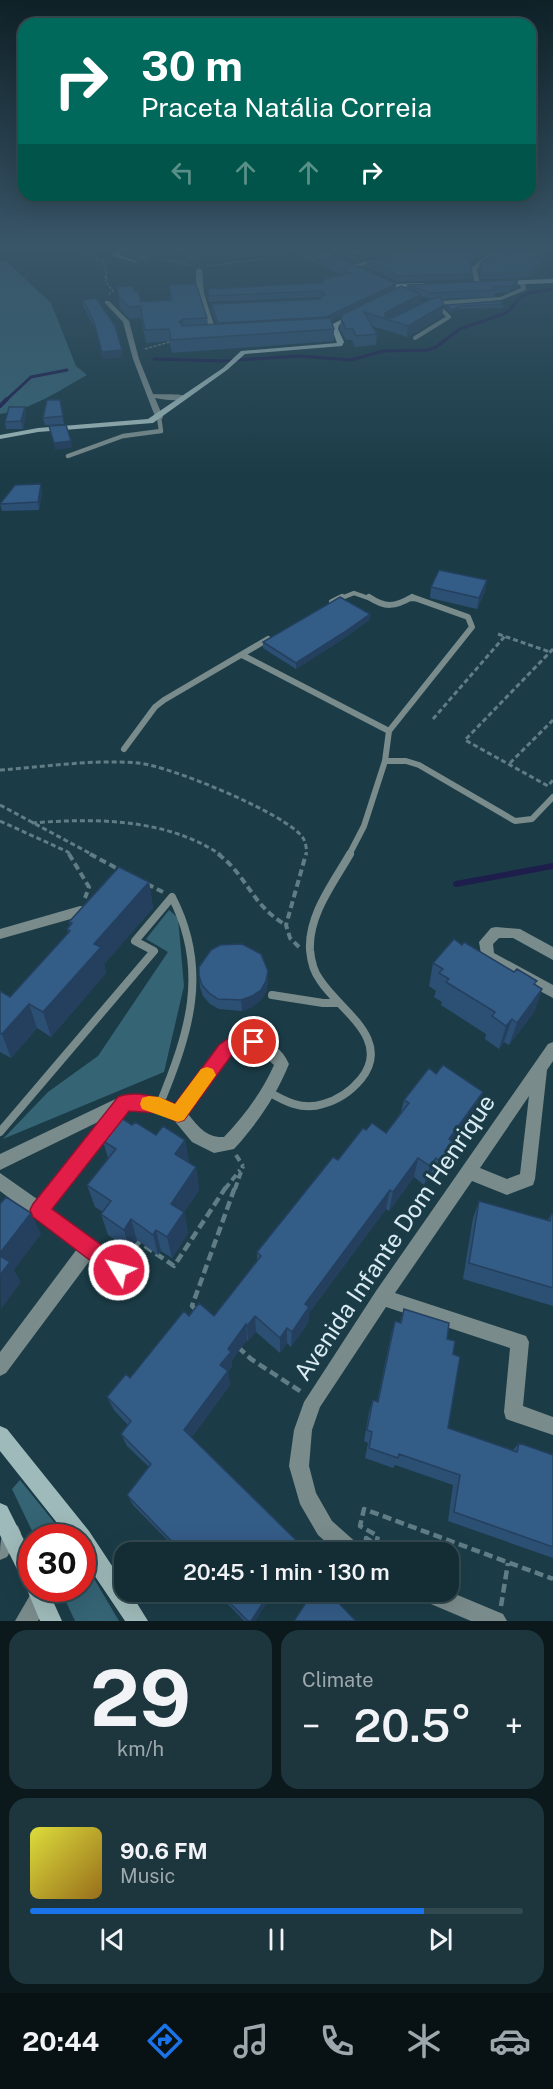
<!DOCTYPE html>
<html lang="en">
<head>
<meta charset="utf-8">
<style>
  body { margin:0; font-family:"Public Sans",sans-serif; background:#1d353d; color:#f1f3f6; height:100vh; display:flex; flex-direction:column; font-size:22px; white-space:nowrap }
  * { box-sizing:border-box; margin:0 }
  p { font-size:20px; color:#9da8ad }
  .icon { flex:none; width:33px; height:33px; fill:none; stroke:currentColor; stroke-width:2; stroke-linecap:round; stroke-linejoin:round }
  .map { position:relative; height:1621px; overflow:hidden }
  .drawer { display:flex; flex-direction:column; gap:9px; padding:9px; background:#0b191d; flex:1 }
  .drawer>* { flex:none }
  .hud { position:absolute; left:18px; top:18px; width:518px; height:183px; border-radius:18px; box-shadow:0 6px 24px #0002,0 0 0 2px #334950; background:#00695c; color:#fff; overflow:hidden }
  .speed { position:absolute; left:18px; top:1524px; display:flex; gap:12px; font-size:30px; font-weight:700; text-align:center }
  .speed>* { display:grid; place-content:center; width:78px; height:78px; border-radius:50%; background:#142d35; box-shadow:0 6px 24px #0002,0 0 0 2px #334950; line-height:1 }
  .speed .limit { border:9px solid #d22; background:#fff; color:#111 }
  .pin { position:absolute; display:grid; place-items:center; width:51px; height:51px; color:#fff; margin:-26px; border:3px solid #fff; border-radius:50%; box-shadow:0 2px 6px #0007 }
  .me { position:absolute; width:66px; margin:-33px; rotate:307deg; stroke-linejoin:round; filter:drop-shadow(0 0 4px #0008) }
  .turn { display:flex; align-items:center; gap:21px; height:126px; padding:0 24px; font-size:27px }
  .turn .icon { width:78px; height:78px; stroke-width:2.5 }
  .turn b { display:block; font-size:42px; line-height:51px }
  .lanes { display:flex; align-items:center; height:57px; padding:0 24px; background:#0003; justify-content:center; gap:30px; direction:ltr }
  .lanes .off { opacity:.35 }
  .big { font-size:45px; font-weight:600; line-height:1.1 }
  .drawer .widget { flex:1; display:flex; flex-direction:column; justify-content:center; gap:9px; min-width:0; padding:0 21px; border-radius:18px; background:#1d353d }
  .drawer .dial { align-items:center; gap:0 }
  .dial b { font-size:78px; line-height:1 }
  .song { display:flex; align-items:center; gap:18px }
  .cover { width:72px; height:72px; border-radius:9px; background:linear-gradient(135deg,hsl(60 70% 55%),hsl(40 70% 35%)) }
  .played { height:6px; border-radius:3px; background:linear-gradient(90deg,#1a73e8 80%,#334950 80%) }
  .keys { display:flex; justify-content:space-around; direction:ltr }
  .heat { display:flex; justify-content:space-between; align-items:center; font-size:33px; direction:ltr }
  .drawer .tiles { flex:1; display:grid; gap:9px; grid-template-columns:1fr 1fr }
  .widget:last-child { grid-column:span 2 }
  .trip { position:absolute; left:114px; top:1542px; width:345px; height:60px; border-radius:18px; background:#142d35; box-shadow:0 6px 24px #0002,0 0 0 2px #334950; font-weight:600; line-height:60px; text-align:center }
  .tab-bar { display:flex; height:96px; justify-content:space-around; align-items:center; background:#081215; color:#9da8ad }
  .tab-bar .icon { width:42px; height:42px }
  .tab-bar .on { color:#1a73e8 }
  .tab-bar b { font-size:27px; color:#f1f3f6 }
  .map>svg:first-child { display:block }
  .built { fill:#1c4756 }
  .green { fill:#356475 }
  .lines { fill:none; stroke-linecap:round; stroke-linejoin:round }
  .stream-far2 { stroke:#1e1e4d; stroke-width:3 }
  .stream-far1 { stroke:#1e1e4d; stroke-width:4 }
  .stream { stroke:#1e1e4d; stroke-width:6 }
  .path-far3 { stroke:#607c85; stroke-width:1.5; stroke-dasharray:3 1.5; stroke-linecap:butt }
  .path-far2 { stroke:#607c85; stroke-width:3; stroke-dasharray:5 3; stroke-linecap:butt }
  .path-far1 { stroke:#607c85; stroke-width:4; stroke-dasharray:7 4; stroke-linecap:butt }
  .path { stroke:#607c85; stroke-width:4.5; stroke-dasharray:9 4.5; stroke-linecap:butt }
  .lane-far3 { stroke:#7a8b8b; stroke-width:4 }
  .lane-far2 { stroke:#7a8b8b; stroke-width:4.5 }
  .lane-far1 { stroke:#7a8b8b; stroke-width:6 }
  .lane { stroke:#7a8b8b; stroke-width:8 }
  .street { fill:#7a8b8b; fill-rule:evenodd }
  .secondary { fill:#9fbaba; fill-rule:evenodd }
  .wall { fill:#2c4f74; fill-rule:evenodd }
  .shaded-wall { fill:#24405e }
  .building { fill:#335c87; stroke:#24405e; stroke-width:1.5 }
  .route { fill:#e11d48; stroke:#92132f; stroke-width:1.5 }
  .slow { fill:#f59e0b }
  .labels { text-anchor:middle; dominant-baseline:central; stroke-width:6; stroke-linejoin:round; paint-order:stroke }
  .near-street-label { font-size:24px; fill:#d9ebf2; stroke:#1b3c47 }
</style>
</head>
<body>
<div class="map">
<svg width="553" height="1621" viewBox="0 0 553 1621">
  <rect width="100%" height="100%" fill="#1b3c47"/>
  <path class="built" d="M179,248H261L277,254L186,264L160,258Z"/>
  <path class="green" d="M0,260L7,262L51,303L76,366L87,375C60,390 31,410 0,414Z
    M169,910L178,918L184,986L164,1072L3,1139L48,1092L98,1056L168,952L146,939Z
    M20,1480L66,1537H35L12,1489Z
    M83,1560L119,1621H75L60,1589L82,1588Z"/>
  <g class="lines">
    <path class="stream-far2" d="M154,359L222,361L299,356L351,360L383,351L428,350L436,347L460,329L506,313L520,298L529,293L553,289
      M5,401L31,377L67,370"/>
    <path class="stream-far1" d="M0,406L7,399"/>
    <path class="stream" d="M456,884L553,866"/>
    <path class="path-far3" d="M83,248L85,254L103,261L107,275L104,277L108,279L105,281L113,291L109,294
      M160,255V258L192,266
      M207,266L285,256
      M145,349L173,341"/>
    <path class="path-far2" d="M498,634L550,652
      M553,649L465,740L548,786L553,780
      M433,719L505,636
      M510,763L553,720
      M0,770C45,767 93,759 138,763C167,765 288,814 303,838C306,843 307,850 306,855
      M0,805L93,855
      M0,821L68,852L70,855
      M32,823C95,818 166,818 221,855"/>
    <path class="path-far1" d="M69,854L89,887L85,898
      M90,854L120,870
      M218,854C247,875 252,906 286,925
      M147,884L163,892
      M299,947L290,938L286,925L306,854
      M236,1155L243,1166
      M225,1189L240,1170
      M235,1189L243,1166"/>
    <path class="path" d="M127,1258L139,1242L174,1266L226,1187
      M196,1310L192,1306L235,1187
      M238,1347L251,1359L303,1393
      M366,1541V1538L376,1544L378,1536L360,1526L364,1509L553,1579
      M501,1606L508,1563"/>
    <path class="lane-far3" d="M415,338L449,317L442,310"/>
    <path class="lane-far2" d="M68,456L123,436L161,431L159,417
      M339,599L354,593L371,599
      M410,599H416"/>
    <path class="lane-far1" d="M369,597C385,608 395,607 412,597
      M332,602L342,597
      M242,655L389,731
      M124,749L155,707L164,700L268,639
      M385,761L389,731L472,627L468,617L412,597
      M349,855L364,826L385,761H406L419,765L515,821L532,819L553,797"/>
    <path class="lane" d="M272,995L323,1003H338
      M267,1091C284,1101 302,1111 323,1104C338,1100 351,1091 361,1079C393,1039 339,1010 320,980C313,971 311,961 310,950C308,915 334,882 350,854
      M0,1132L154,951L135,941L172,897C210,971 189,1033 159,1106"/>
    <path class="street" d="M121,248H128L119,255L137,261V263L112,256V254Z
      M496,248H503L477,269L480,283L475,284L471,268Z
      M544,248L553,249V253L545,249Z
      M381,257L383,260L353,268L350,266Z
      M199,268L202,270L204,294L217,334L212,333C202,314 195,292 196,270Z
      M522,280L525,282L526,290L501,300L428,307L425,305L440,301L500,297L521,288L519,282Z
      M105,301H109L129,321L139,359L153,394C164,395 180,393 189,397C179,402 166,400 155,398L163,417L162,419H156L133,359L123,322L105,303Z
      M80,906L85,907L87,911L85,915L0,939V929Z
      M496,927L520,929L553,947V960L513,938H499L493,944L494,953L553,985V998L482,960L479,942L491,928Z
      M241,1036C261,1034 281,1045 289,1064C276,1096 257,1124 234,1149L214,1153L192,1142L173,1119L158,1113L128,1110L51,1209L125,1264L128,1270L125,1276L119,1279L91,1259L6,1373L0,1376V1352L77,1249L0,1191V1173L37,1199L100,1121L0,1170V1154L124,1095L159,1099L175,1105L220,1046ZM249,1049L258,1051L274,1065C262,1092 244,1116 224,1137C206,1138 198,1126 188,1114L230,1056L238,1050Z
      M553,1042V1061L547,1070L535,1179L533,1185L507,1195L472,1181L395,1293L526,1336L529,1342L523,1406L553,1417V1435L506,1419L504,1412L510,1348L386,1307L320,1407L312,1430L309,1466L316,1493L332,1521L359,1545L362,1552H337L318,1535L300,1504L289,1466L294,1430L304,1402L376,1291L548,1044ZM529,1096L520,1174L507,1179L480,1168Z
      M11,1523L18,1526L21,1533L7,1557L0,1560C0,1546 0,1529 11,1523Z
      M35,1588L47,1590L50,1597L38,1621H15L33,1590Z
      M448,1591L503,1614L507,1621H471L419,1599L416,1592Z"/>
    <path class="secondary" d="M382,278L398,284L423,283L426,285L423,287L397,288L380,281Z
      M553,279V283L504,285L501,283L504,281Z
      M356,312L359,314L358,315L339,325L338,329L344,342L342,346L245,354L227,370L153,423L38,432L0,439V435L38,428L148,419L223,368L241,351L337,343L332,329L333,324Z
      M0,1426L7,1429L89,1531L124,1584V1592H130L148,1621H125L82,1557V1538H69L0,1451Z
      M0,1503L7,1506L32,1556V1588H47L62,1621H40L26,1587L0,1535Z"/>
  </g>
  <path class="wall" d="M94,248H117L111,252Z
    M123,248H226V253L197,260L189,258L173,249L148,262L124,254Z
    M284,248H320L396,288H406L407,285L517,286L510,292L495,293L494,297L440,299L442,316L407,337L372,326L377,334L376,345L355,347L352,340H346L340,329L341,318L343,315L331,320L334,329V341L172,353L169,341L146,343L141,318L130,319L120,309L117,287L134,291L141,302L170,300L169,285L207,318L208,324H217L211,310V304L320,299L322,298L320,297L209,302L208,289L322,283L342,275ZM421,296L430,299L420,304Z
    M326,248H406L356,262Z
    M500,248H549L548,253L537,262H541L540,268L528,278L481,279L479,270L480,264Z
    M367,261L471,265L472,274V279L398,282L366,267Z
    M83,300L122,350V357L103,359L95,328L83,306Z
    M503,304V308L460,309L451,313L446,308V305Z
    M60,400L64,424L45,425L43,418Z
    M26,414L23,429H6L5,422Z
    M42,492L39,510L2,511L0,504Z
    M487,580L485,591L477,609L430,598L431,587Z
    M370,614L369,620L343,639L296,669L263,648V642Z
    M149,882L153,908L104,964L106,973L51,1037L37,1028L11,1058L0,1052V991L10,997L68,933L67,929L70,925L69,922Z
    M462,945L542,989L534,1012L509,1045L504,1042L499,1049L485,1039L486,1034L441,1005L442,1002L434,997L436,991L429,986L433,963Z
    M199,976L268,982L266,992L261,1000L252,1007L242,1011L219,1009L210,1004L203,996L200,987Z
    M436,1074L483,1092L477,1112L453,1145L448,1162L435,1181L430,1177L424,1185L414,1177L389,1211L386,1209L309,1313L308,1323L291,1347L287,1343L280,1353L256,1332L248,1341L247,1340L232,1360V1366L228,1372L230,1385L191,1438L300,1544L299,1552H179L133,1505L127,1495L149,1467L127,1446L121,1434L128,1425L114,1410L107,1397L130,1378L189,1316H214L257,1261V1252L338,1160L366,1130L386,1133L401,1112L404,1100Z
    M132,1125L156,1135L185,1140L189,1163L196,1167L199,1190L184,1212L188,1233L172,1258L161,1251L158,1255L137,1240L130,1250L108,1235L101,1214L103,1212L95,1207L87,1185L108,1158L103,1141Z
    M479,1201L548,1220L551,1214L553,1215V1306L463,1279L473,1218Z
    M404,1309L447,1339L453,1354L448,1428L513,1450L519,1443L553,1455V1558L448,1521L453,1485L395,1465L393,1468L365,1458L368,1443L364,1441L369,1412L373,1400L377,1402L391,1335L395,1321L400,1322Z
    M216,1592H274L255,1621H244Z"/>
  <path class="shaded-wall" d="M111,248H117L111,252Z
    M162,248H173V249L148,262V255Z
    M217,248H226V253L197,260L196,253Z
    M386,248H406L356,262V256Z
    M487,248H493L470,266V261Z
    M548,248V253L532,266L533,261Z
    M541,262L540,268L528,278L529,272Z
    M518,280L517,286L510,292L511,286Z
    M396,284V290L326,323V317Z
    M421,294L420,304L390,320L384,319L385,313Z
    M444,305L442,316L407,337L408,326Z
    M460,306V309L451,313L452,310Z
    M183,319L184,331L179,322Z
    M122,350V357L103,359L102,352Z
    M25,407L26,414L23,429L21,421Z
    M71,441L72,448L55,450L54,443Z
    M41,484L42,492L39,510L38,502Z
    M487,580L485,591L477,609L479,598Z
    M370,614L369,620L343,639L296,669V663Z
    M149,882L153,908L104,964L106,973L51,1037L43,1012L94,944Z
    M268,971V982L266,992L261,1000L252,1007L242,1011L241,1000Z
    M542,989L534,1012L509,1045L517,1023Z
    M29,1004L37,1028L11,1058L2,1034Z
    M512,1019L504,1042L499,1049L506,1026Z
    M483,1092L477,1112L453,1145L448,1162L435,1181L441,1162L449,1139Z
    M185,1140L189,1163L175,1154Z
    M418,1158L414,1177L389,1211L393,1192Z
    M436,1158L430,1177L424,1185L430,1166Z
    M196,1167L199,1190L175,1225L171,1204Z
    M390,1190L386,1209L309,1313L308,1323L291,1347L292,1332L305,1304Z
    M184,1212L188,1233L172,1258L167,1237Z
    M31,1213L41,1234L14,1270L21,1282L1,1309L0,1253Z
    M131,1219L137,1240L130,1250L124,1230Z
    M156,1230L161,1251L158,1255L153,1235Z
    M255,1316L256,1332L248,1341L247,1326Z
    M246,1324L247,1340L232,1360V1366L228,1372L230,1385L187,1443L184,1430L220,1365L228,1349Z
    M287,1328V1343L280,1353V1338Z
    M300,1544L299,1552H295Z
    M270,1592H274L255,1621H251Z"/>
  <path class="building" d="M125,248H162L148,255Z
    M182,248H217L196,253L188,252Z
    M296,248H320L396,284L326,317L218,323L211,304L320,299L325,294L320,291L209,296L208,289L322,283L325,279L350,273Z
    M338,248H386L356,256Z
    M413,248H487L470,261L472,274L399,276L367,261Z
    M500,248H548L533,261L541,262L529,272L482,273L480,264Z
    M518,280L511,286L493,287L495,290L431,293L407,285Z
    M196,284L207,318L183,319L179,322L182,326L330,318L334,329L171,340L169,329L145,330L140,306L129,307L119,297L117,287L133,286L134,291H138L141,302L172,300L169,285Z
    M401,286L421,294L385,313V317L392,318L431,299L440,297L444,305L408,326L364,312L377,334L356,336L353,329H346L341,318L343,314Z
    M96,298L115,326L122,350L102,352L94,322L83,300Z
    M501,301L503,304L460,306L452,310L446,305Z
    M47,400H60L63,416L43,418Z
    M9,407H25L21,421L5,422Z
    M66,425L71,441L54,443L49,426Z
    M41,484L38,502L0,504L15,485Z
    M439,570L487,580L479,598L431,587Z
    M340,597L370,614L343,633L296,663L263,642Z
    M119,867L149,882L94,944L101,947L43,1012L29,1004L2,1034L0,1033V991L10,997L70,931L67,929L72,923L69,922Z
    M454,939L462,945L464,942L514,972L517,969L537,981L534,984L542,989L517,1023L512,1019L506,1026L492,1016L495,1012L446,982L449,979L439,973L443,969L433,963Z
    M242,944L261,954L268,971L266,981L261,990L252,996L241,1000L218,999L209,993L202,985L199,976V967L211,950L220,945Z
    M443,1065L483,1092L449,1139L454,1143L441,1162L436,1158L430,1166L418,1158L393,1192L390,1190L305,1304L309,1307L292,1332L287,1328L280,1338L255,1316L247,1326L246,1324L228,1349L231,1352L220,1365L228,1371L184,1430L300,1544L295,1552H182L127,1495L151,1464L121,1434L131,1421L107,1397L126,1374L130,1378L184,1311L189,1316L199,1303L214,1316L261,1256L257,1252L333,1157L338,1160L363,1128L366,1130L372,1123L386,1133L409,1103L404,1100L429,1068L436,1074Z
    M121,1118L132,1125L135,1122L156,1135L163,1126L185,1140L175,1154L196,1167L171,1204L184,1212L167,1237L156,1230L153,1235L131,1219L124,1230L101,1214L111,1201L87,1185L116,1149L103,1141Z
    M6,1197L31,1213L0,1253V1204Z
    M479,1201L550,1221L551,1214L553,1215V1288L469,1263Z
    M0,1256L10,1262L0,1275Z
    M404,1309L449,1323L447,1339L455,1341L453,1354L460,1357L448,1428L517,1452L519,1443L553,1455V1547L454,1512L460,1475L399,1454L398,1458L369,1448L372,1432L367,1430L373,1400L378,1402L395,1321L401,1323Z
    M219,1592H270L251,1621H248Z
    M313,1592H328L356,1621H294Z"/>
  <linearGradient id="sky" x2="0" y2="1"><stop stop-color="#0f2127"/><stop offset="0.52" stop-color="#395669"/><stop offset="1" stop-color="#395669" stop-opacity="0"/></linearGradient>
  <rect width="553" height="475" fill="url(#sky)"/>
  <path class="route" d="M243,1034L260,1037L262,1042L260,1048L239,1049L231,1056L184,1120L178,1122L158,1113L129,1111L52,1209L126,1263L128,1270L126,1277L119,1280L112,1277L33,1217L30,1210L33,1204L118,1097C135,1090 159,1097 175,1104L219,1045L229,1038Z"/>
  <path class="slow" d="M207,1067L213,1069L216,1075L184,1120L178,1122L142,1109L140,1104L142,1098L149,1096L159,1097L175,1104L201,1069Z"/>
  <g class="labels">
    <g class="near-street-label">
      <text transform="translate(394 1237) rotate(-56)">Avenida Infante Dom Henrique</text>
    </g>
  </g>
</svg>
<div class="speed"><div class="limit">30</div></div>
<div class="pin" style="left:254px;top:1042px;background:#d93025"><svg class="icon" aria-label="arrive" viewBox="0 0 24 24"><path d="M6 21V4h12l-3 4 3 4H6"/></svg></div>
<svg class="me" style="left:119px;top:1270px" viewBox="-20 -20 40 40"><circle r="17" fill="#e11d48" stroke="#fff" stroke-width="3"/><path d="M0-11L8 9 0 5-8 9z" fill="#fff"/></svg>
<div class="trip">20:45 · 1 min · 130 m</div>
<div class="hud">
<div class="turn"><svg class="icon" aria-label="right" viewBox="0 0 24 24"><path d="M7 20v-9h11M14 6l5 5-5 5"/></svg><div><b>30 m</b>Praceta Natália Correia</div></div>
<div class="lanes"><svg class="icon off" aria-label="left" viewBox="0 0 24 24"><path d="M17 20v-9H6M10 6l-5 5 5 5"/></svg><svg class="icon off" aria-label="ahead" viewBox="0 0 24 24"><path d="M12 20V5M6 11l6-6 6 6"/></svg><svg class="icon off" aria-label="ahead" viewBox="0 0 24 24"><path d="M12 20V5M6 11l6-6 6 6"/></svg><svg class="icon" aria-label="right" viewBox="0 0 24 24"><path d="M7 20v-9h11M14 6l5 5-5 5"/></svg></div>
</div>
</div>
<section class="drawer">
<div class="tiles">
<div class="widget dial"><b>29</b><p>km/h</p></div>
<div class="widget"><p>Climate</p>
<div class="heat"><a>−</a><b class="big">20.5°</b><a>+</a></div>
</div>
<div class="widget">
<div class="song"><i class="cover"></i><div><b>90.6 FM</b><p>Music</p></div></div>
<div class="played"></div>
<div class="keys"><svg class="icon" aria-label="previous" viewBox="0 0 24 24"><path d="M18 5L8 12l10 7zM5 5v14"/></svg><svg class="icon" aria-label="pause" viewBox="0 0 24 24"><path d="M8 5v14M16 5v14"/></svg><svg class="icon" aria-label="next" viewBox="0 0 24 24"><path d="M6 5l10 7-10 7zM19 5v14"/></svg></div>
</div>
</div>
</section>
<nav class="tab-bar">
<b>20:44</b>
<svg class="icon on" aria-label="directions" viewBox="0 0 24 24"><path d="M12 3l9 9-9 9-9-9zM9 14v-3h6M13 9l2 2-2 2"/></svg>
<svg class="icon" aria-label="music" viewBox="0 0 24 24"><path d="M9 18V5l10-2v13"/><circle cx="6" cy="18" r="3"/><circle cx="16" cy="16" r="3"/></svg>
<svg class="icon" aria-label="phone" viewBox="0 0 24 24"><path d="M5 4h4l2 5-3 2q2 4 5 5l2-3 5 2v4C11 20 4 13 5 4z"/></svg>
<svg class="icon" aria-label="climate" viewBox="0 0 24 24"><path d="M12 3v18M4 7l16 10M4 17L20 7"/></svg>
<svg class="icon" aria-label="car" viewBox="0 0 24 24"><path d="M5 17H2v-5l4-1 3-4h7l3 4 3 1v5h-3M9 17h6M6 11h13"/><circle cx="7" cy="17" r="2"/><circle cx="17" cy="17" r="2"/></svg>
</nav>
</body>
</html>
